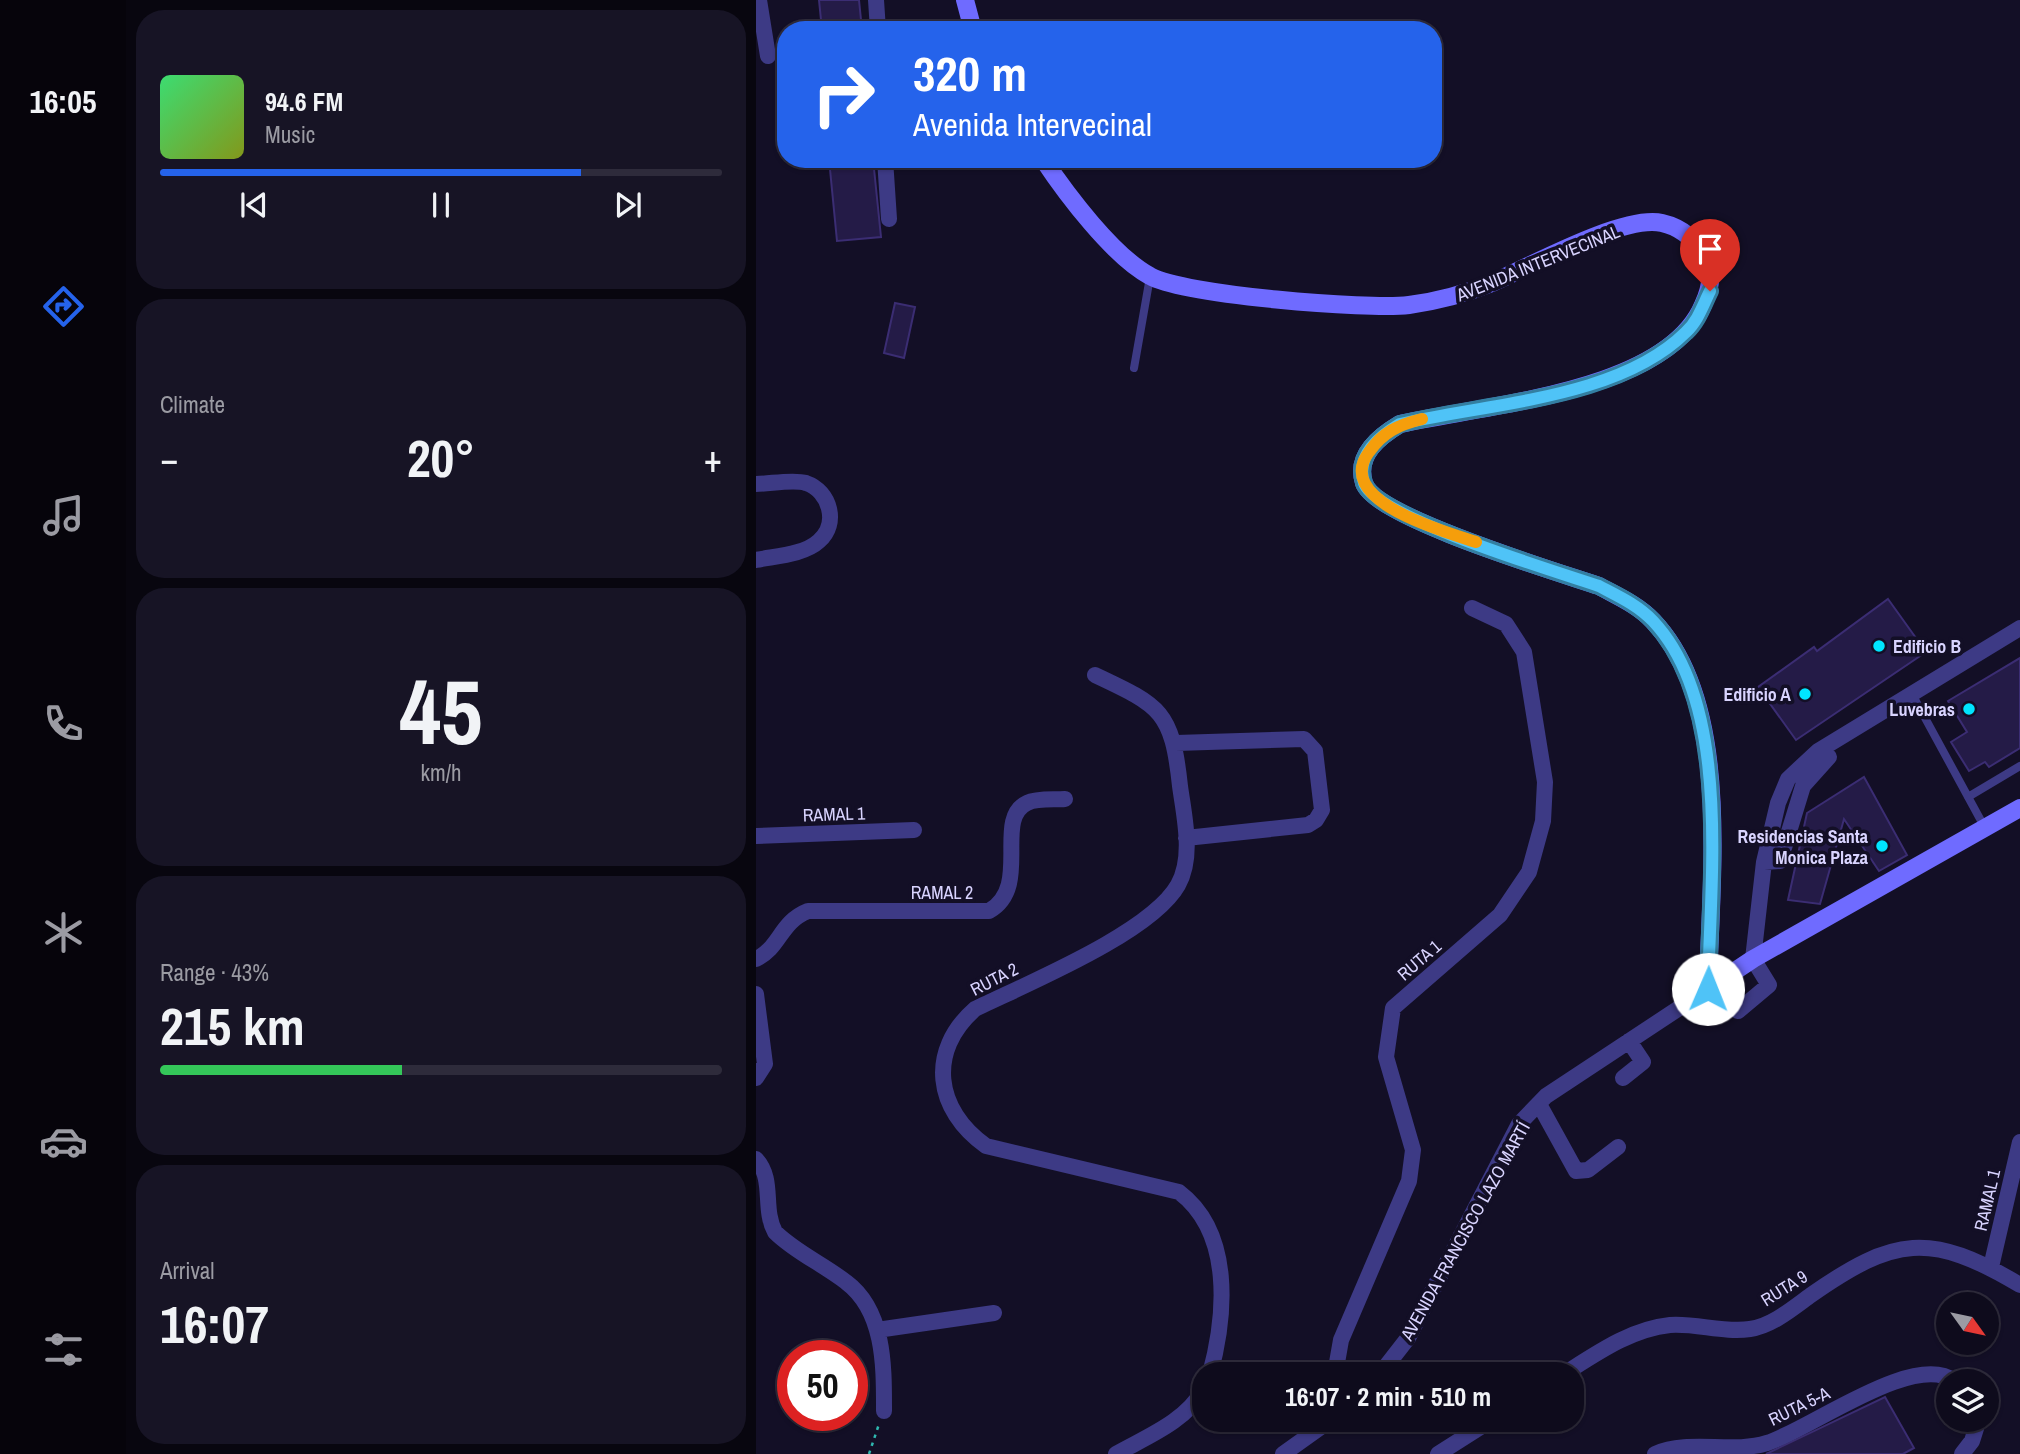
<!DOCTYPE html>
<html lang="en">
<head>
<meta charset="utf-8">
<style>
  body { margin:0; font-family:"Archivo Narrow",sans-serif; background:#171425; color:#f1f3f6; height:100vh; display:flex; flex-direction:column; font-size:26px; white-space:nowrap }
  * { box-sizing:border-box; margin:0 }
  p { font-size:23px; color:#9b9ba3 }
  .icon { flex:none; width:38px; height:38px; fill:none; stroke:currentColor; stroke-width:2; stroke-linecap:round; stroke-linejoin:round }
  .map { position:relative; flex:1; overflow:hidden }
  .sheet { display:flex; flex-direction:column; gap:10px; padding:10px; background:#08060f; width:630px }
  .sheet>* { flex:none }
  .hud { position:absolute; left:21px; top:21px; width:665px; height:147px; border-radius:28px; box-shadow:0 2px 5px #0004,0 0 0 2px #2e2b3b; background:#2563eb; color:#fff; overflow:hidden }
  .needle { width:46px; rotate:123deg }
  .tools { position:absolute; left:1180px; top:1292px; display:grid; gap:14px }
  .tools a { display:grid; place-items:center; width:63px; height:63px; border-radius:50%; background:#0e0b1c; box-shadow:0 2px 5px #0004,0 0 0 2px #2e2b3b; font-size:35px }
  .speed { position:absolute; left:21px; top:1340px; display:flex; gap:14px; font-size:35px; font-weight:700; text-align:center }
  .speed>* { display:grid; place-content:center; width:91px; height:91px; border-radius:50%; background:#0e0b1c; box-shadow:0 2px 5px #0004,0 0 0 2px #2e2b3b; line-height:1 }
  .speed .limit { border:10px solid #d22; background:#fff; color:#111 }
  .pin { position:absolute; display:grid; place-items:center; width:60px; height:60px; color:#fff; margin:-72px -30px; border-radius:50% 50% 50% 0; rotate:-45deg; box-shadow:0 0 7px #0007 }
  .pin .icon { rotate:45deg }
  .me { position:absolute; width:77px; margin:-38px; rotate:1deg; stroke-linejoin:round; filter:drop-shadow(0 0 5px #0008) }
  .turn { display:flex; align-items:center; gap:24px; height:147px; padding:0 21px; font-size:32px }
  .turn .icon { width:91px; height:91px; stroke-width:2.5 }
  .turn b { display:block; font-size:49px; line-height:60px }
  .big { font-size:52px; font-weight:800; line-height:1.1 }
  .sheet .tile { flex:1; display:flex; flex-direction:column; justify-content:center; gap:10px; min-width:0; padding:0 24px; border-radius:28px; background:#171425 }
  .sheet .dial { align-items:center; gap:0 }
  .dial b { font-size:91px; line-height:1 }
  .song { display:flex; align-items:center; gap:21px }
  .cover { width:84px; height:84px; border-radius:10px; background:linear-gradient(135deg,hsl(140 70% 55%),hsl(70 70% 35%)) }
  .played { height:7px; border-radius:4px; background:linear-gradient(90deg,#2563eb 75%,#2e2b3b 75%) }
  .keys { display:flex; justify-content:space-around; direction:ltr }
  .heat { display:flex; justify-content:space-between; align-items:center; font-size:38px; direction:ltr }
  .charge { height:10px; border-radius:5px; background:linear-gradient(90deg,#34c759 43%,#2e2b3b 0) }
  .trip { position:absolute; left:436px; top:1362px; width:392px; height:70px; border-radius:28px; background:#0e0b1c; box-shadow:0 2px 5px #0004,0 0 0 2px #2e2b3b; font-weight:800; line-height:70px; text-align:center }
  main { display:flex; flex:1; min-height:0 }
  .dock { display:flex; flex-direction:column; width:126px; justify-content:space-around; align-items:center; background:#06040b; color:#9b9ba3 }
  .dock .icon { width:49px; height:49px }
  .dock .current { color:#2563eb }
  .dock b { font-size:32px; color:#f1f3f6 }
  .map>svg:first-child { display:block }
  .building { fill:#241b47; stroke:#3b2d73; stroke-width:2 }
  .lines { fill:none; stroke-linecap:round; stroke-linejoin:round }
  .path { stroke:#2fb8b0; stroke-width:2.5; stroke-dasharray:3.5 5; stroke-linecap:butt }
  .lane { stroke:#3d3a85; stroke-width:8 }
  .street { stroke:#3d3a85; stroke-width:16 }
  .secondary { stroke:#6f6bff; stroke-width:18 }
  .route-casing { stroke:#337fa1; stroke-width:18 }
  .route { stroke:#4fc3f7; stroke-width:12 }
  .slow { stroke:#f59e0b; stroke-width:12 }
  .poi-dot { fill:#00e5ff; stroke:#130f26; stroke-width:2.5 }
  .labels { text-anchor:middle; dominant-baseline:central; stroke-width:7; stroke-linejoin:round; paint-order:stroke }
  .street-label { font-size:18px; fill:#d9d4ff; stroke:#130f26 }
  .poi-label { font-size:18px; font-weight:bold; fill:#d9d4ff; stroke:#130f26; text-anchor:end }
</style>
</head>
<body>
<main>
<nav class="dock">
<b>16:05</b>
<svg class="icon current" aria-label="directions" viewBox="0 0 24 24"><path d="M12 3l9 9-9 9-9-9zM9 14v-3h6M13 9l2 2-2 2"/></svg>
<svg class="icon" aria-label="music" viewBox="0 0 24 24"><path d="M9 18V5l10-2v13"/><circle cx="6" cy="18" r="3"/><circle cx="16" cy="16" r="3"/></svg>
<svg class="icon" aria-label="phone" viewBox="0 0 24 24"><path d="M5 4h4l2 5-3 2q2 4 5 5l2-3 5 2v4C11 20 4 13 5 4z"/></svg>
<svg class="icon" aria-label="climate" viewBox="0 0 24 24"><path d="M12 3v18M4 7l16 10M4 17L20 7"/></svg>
<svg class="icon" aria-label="car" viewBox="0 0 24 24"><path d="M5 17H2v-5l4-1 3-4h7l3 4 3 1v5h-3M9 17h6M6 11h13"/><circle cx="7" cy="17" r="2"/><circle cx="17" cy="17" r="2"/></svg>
<svg class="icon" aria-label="filters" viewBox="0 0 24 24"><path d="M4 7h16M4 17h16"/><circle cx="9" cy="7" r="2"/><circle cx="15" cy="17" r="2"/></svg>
</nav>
<section class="sheet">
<div class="tile">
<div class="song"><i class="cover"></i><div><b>94.6 FM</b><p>Music</p></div></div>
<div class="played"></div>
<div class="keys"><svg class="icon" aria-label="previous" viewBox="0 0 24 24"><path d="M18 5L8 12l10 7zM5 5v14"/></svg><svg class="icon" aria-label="pause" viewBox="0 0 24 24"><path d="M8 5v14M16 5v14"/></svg><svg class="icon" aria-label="next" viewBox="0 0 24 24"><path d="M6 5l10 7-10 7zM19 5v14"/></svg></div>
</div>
<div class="tile"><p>Climate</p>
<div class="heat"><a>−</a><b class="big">20°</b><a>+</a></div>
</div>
<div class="tile dial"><b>45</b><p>km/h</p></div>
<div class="tile"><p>Range · 43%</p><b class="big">215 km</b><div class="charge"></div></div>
<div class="tile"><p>Arrival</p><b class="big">16:07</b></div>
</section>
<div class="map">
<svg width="1264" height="1454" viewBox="0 0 1264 1454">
  <rect width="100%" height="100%" fill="#130f26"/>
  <path class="building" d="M63,0H103L106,30H66Z
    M73,159H117L125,237L81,241Z
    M139,303L159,307L148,358L128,353Z
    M1132,599L1170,652L1040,740L1002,687L1058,647L1061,651Z
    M1264,658V748L1233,767L1229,762L1213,771L1195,742L1211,732L1192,701Z
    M1108,777L1151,855L1123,871L1088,819L1064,904L1032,900L1051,813Z
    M1129,1397L1158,1448L1147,1454H1010Z"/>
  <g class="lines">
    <path class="path" d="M113,1454L123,1424"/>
    <path class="lane" d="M378,368L394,277
      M1156,694L1229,828
      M1212,797L1264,766"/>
    <path class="street" d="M3,0L12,56
      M120,0L122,30
      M129,159L133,219
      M0,484C14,484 37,479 50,483C74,491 83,524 63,541C48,555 19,556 0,560
      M339,675C405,706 416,711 424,786C428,816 438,857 422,885C395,933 270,984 219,1009C171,1051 179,1110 230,1146L423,1192C477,1233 470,1315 454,1374
      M420,743L548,739L559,751L566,810L560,820L552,825L430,838
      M0,836L158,830
      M1008,862L1024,861L1047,786L1073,757
      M0,959C24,948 24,922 52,911H233C276,887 237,819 271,803C281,798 298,800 309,799
      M0,994L9,1064L0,1078
      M982,1011L1013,985L997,959L1008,862L1022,803L1032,779L1062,751L1264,628
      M867,1078L887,1062L873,1041
      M783,1104L820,1171L832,1170L862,1147
      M0,1159C19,1180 6,1208 19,1232C39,1252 67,1264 90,1282C129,1311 128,1367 128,1411
      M1235,1267L1264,1142
      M121,1330L238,1313
      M579,1374L585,1340L653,1181L657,1150L630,1057L637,1008L744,915L773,872L787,821L789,782L768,652L750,624L716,608
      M624,1374L652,1338L763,1124L790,1096L952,989
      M808,1374C841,1353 875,1329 914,1325C940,1323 968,1333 994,1329C1016,1326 1037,1308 1055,1295C1138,1237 1174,1231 1264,1285
      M360,1454C392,1436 429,1422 448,1389
      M527,1454L576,1419
      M682,1454L737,1419
      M899,1454C933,1439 976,1454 1011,1443C1053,1430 1158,1351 1198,1381
      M1206,1454L1216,1441L1223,1419"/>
    <path class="secondary" d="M209,0L217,30
      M287,159C311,195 357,256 394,276C427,295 612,310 653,305C682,301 709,294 736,283C773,267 868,214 906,223C928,228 942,242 951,262C958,276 953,292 947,305C910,393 726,405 644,424C624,436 599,455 608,483C620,518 802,572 843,586C861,596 882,605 897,621C977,705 954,880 952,989
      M952,989L997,959L1264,808"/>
  </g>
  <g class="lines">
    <defs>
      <path id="route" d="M952,989C954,880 976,705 897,621C882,605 862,596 843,586C802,572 620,518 608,483C599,455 624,436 644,424C732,403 863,399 930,332C942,321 947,305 954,291"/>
    </defs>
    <use href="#route" class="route-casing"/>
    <use href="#route" class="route"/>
    <path class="slow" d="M666,419C642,425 627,432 613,452C576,501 690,532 720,542"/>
  </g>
  <g class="poi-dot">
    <circle cx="1123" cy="646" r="7"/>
    <circle cx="1049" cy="694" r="7"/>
    <circle cx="1213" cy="709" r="7"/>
    <circle cx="1126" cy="846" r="7"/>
  </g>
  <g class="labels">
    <g class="street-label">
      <text transform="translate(782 263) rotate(-22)">AVENIDA INTERVECINAL</text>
      <text transform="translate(78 814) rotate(-2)">RAMAL 1</text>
      <text x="186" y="892">RAMAL 2</text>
      <text transform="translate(663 960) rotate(-41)">RUTA 1</text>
      <text transform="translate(238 979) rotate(-27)">RUTA 2</text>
      <text transform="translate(1231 1200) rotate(-77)">RAMAL 1</text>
      <text transform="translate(709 1231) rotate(-61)">AVENIDA FRANCISCO LAZO MARTÍ</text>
      <text transform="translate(1028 1288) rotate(-32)">RUTA 9</text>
      <text transform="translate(1043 1406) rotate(-26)">RUTA 5-A</text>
    </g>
    <g class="poi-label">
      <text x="1137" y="646" text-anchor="start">Edificio B</text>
      <text x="1035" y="694">Edificio A</text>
      <text x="1199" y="709">Luvebras</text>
      <text x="1112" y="836">Residencias Santa<tspan x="1112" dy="21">Monica Plaza</tspan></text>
    </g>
  </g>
</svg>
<div class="tools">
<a><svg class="needle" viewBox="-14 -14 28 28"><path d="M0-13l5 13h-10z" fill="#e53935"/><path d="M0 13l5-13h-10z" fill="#9b9ba3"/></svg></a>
<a><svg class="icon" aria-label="layers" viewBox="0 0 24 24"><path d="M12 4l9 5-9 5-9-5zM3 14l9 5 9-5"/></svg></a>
</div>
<div class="speed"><div class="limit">50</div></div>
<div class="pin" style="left:954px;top:291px;background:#d93025"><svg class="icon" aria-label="arrive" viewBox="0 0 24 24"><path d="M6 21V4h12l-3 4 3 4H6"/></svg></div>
<svg class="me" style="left:952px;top:989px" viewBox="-20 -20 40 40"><circle r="19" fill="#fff"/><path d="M0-13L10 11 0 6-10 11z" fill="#4fc3f7"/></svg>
<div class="trip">16:07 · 2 min · 510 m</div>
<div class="hud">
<div class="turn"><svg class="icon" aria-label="right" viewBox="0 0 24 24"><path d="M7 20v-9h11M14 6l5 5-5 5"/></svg><div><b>320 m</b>Avenida Intervecinal</div></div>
</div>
</div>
</main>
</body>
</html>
